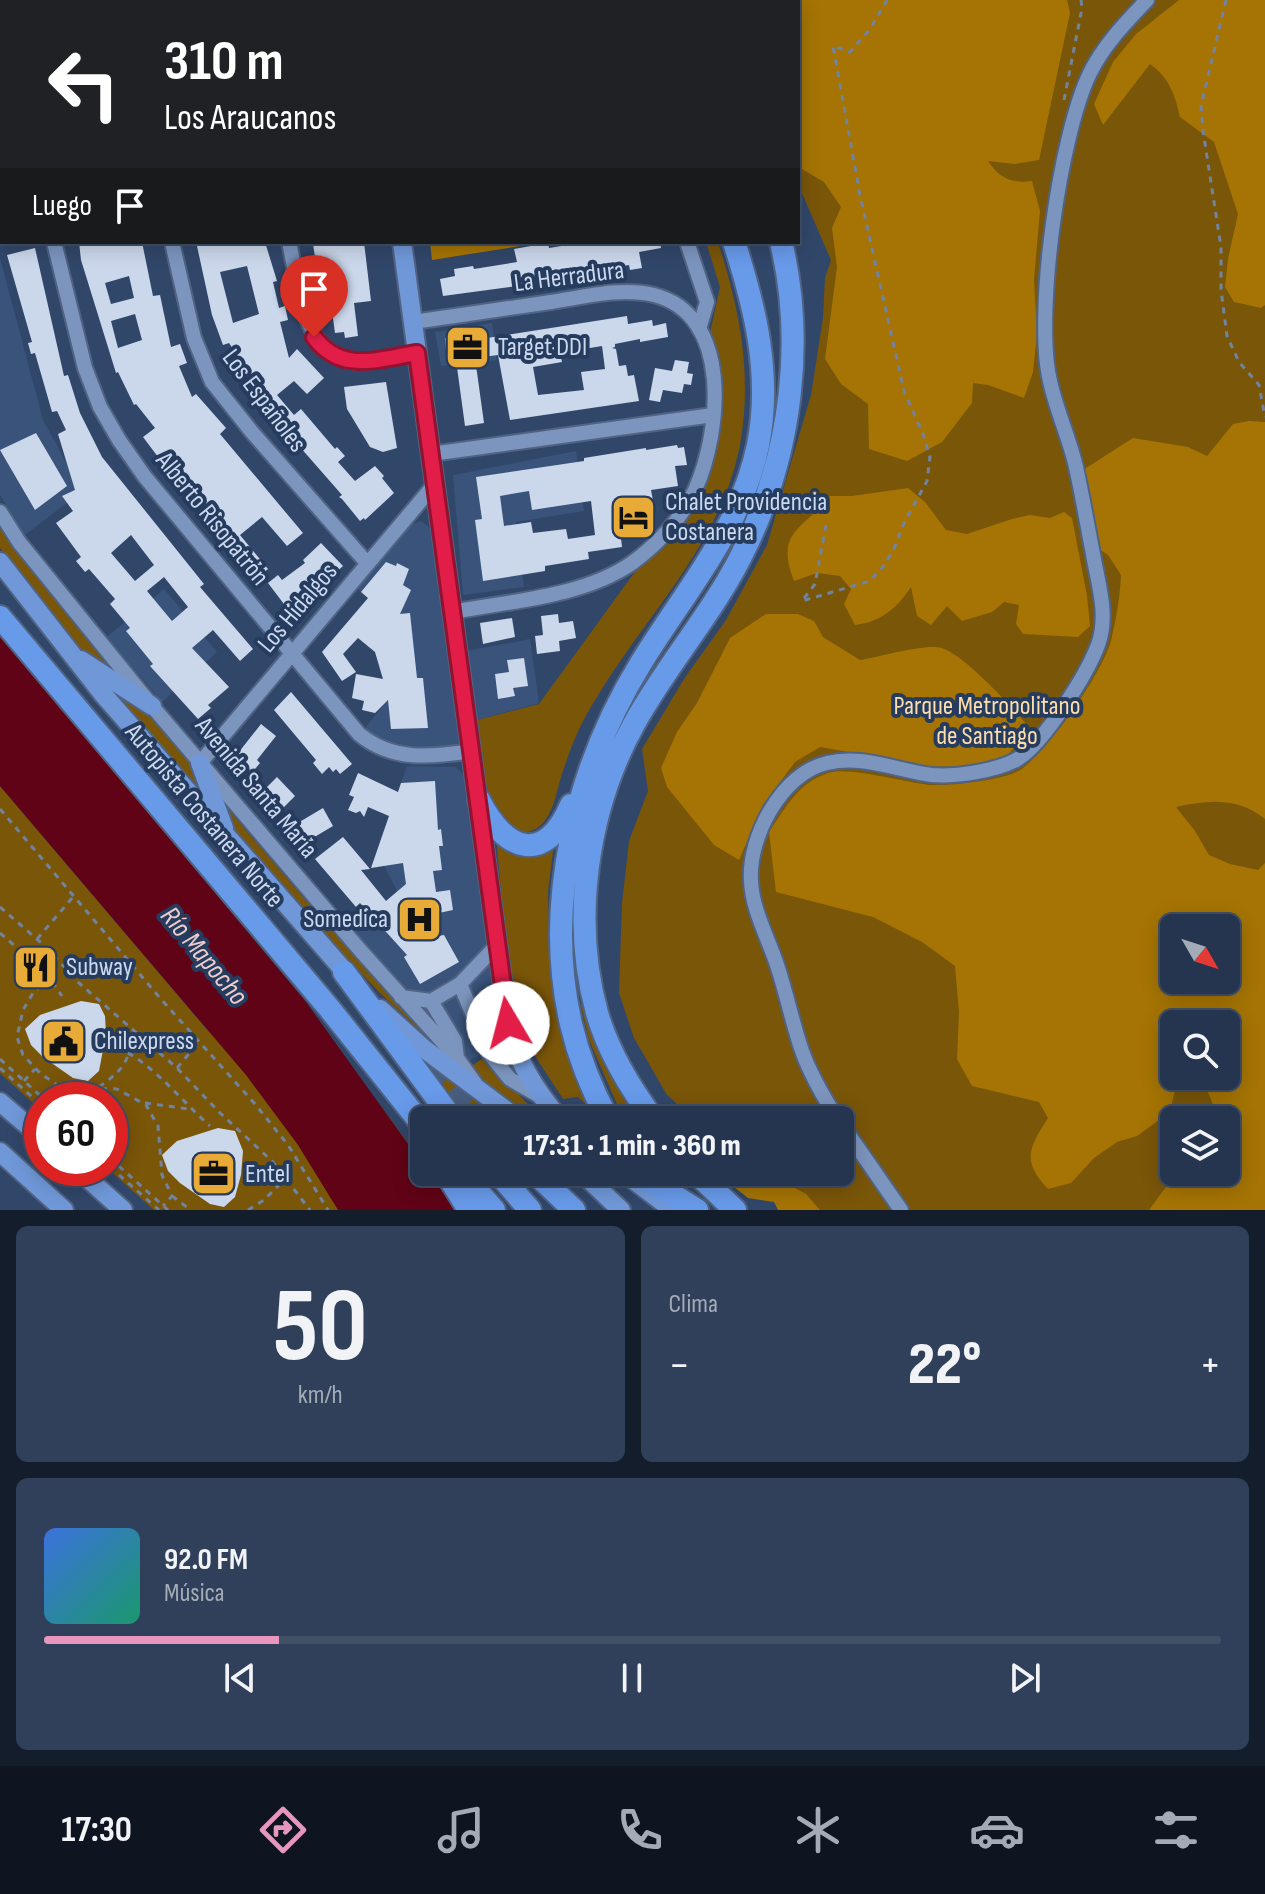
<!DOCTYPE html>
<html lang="es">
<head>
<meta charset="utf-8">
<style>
  body { margin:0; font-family:"Sofia Sans Condensed",sans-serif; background:#31405a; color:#f1f3f6; height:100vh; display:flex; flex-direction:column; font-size:30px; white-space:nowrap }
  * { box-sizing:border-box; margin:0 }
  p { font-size:26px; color:#a3abb7 }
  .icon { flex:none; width:44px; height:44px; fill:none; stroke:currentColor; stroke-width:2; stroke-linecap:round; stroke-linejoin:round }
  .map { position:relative; height:1210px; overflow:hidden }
  .drawer { display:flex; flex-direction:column; gap:16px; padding:16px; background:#141d2c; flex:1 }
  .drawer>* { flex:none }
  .top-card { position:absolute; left:0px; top:0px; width:800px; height:244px; box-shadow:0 4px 20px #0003,0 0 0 2px #425067; background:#202124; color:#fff; overflow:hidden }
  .needle { width:52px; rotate:129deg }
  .controls { position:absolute; left:1160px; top:914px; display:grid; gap:16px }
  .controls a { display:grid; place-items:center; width:80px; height:80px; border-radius:12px; background:#253550; box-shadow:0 4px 20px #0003,0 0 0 2px #425067; font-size:40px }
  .speed { position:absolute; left:24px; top:1082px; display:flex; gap:16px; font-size:40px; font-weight:700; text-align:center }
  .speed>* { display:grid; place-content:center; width:104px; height:104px; border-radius:50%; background:#253550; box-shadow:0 4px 20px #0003,0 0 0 2px #425067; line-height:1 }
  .speed .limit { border:12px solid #d22; background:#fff; color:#111 }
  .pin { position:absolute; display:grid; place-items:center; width:68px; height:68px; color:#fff; margin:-82px -34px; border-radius:50% 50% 50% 0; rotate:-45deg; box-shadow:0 0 8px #0007 }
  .pin .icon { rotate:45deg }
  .me { position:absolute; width:88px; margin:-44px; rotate:352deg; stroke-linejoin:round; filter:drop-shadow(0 0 6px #0008) }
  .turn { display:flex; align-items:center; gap:28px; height:168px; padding:0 32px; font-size:36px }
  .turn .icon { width:104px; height:104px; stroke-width:2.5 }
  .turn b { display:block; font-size:56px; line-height:68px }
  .then { display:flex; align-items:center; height:76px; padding:0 32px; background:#0003; gap:16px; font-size:30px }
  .big { font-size:60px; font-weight:800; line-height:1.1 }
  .drawer .card { flex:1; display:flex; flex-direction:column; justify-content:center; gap:12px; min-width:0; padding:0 28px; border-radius:12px; background:#31405a }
  .drawer .dial { align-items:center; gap:0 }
  .dial b { font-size:104px; line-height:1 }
  .song { display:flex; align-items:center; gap:24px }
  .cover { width:96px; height:96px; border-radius:12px; background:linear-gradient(135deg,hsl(220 70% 55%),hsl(160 70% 35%)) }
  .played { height:8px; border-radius:4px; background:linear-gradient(90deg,#e797bd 20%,#425067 20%) }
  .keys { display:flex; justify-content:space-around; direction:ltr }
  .heat { display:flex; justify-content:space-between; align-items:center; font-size:44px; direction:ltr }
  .drawer .tiles { flex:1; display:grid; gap:16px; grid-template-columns:1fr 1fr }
  .card:last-child { grid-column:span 2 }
  .trip { position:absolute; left:410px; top:1106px; width:444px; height:80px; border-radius:12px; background:#253550; box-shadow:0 4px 20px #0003,0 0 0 2px #425067; font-weight:800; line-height:80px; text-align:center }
  .tab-bar { display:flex; height:128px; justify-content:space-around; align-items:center; background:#0f1520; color:#a3abb7 }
  .tab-bar .icon { width:56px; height:56px }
  .tab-bar .selected { color:#e797bd }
  .tab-bar b { font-size:36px; color:#f1f3f6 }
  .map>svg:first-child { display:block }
  .built { fill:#39537b }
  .green { fill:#7a5609; fill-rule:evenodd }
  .forest { fill:#a57404; fill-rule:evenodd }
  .water { fill:#610316 }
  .building { fill:#cbd7eb; fill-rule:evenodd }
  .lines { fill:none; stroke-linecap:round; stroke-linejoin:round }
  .highway-tunnel { stroke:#485d7e; stroke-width:22; stroke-dasharray:22 11; stroke-linecap:butt }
  .minor-casing { stroke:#516382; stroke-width:18 }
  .major-casing { stroke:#516382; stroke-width:22 }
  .highway-casing { stroke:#516382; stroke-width:26 }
  .path { stroke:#7083a0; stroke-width:3; stroke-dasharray:6 6; stroke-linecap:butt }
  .minor { stroke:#7c95be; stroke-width:14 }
  .major { stroke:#7098d8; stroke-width:18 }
  .highway { stroke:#689aea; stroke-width:22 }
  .route-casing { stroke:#92132f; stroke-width:20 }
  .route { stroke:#e11d48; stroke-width:14 }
  .labels { text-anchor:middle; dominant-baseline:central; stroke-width:8; stroke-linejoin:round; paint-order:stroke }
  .street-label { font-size:26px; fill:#cbd9ef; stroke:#263c5f }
  .poi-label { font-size:26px; fill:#cbd9ef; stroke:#263c5f; text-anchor:start }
  .park-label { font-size:26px; fill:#fcddab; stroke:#263c5f }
  .water-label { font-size:28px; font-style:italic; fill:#eecdcc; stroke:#263c5f }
</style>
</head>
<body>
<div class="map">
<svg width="1265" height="1210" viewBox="0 0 1265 1210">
  <rect width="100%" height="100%" fill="#31476a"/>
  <path class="built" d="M0,258L43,420L82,491L25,535L0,495Z
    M492,323L497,360L441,366L435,332Z
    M576,451L584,511L516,522L524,587L463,595L453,475Z
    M421,521L432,530L460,743L459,746L408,752L373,738L364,729L388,700L377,658L385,612L355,587L409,525Z
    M164,589L217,652L162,702L107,637Z
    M530,639L539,703L477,720L466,651Z
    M407,766L456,767L466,777L492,971L506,1042L468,1061L454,1049L354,931L397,891L377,851Z"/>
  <path class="green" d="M727,0H1265V1210H802L751,1172H840V1120H695L667,1095L634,1038L619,993L622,903L629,841L648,791L642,749L684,679L726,620L767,545L811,395L823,318L825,278L831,260L798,184V2ZM1174,928H1226V980H1174ZM1174,1024H1226V1076H1174ZM1174,1120H1226V1172H1174Z
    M706,242H718C739,308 752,369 741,439C724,542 645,615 594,702C580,724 570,749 562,774C557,789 555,806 546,819C541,826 535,831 526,832C483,834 481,750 477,720L539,704L637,569L687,518L703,489L717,449L723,402L720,358L710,333L720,287Z
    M0,522C138,702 280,878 434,1044L379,992L298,906L201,797L68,640L0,548Z
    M0,786L209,1032L263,956L355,1071L424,1165V1172H429L455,1210H154L107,1168H110V1100H42V1111L0,1073Z
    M496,837L554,844L548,891L549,940L561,1028L594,1111L578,1097L563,1099L524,1039L508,968Z
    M580,1003L586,1008L644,1120H624L589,1040Z
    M482,1059L487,1061L543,1120C523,1120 488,1085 473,1071V1065Z
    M430,1064L496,1114L489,1120H466L426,1067Z"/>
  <path class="forest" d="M778,0H1067L1070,13L1039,160L1015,164L988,161C999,178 1012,184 1032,181L1040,211L1034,279L1037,334L1033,372L1024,398L988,385L973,383L972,403L942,442L907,461L869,449L868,404L841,384L825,359L837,267L832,228L841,207L824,182L802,169L798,158V2Z
    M1179,0H1265V305L1261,308L1234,302L1225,287L1228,259L1238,214L1214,142L1180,117C1175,94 1169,78 1150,64L1103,125L1094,104L1113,62L1136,34Z
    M430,242H546L432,260Z
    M1249,421L1265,422V819C1237,797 1209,800 1176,807L1195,831L1209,855L1230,864L1258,870L1265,863V1210H1149L1177,1172H1226V1120H1217L1211,1099L1200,1076H1226V1024H1174V1076H1178L1170,1112L1137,1136L1117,1142L1094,1158L1071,1183L1048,1189C1021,1160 1029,1148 1048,1118L1039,1102L972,1086L957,1059L959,1012L955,966L922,942L873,917L776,892L769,832C785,808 799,782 828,773C848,766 907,783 930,785C949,786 1005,780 1020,770C1048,752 1102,673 1111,641C1116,620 1120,597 1121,575L1108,555L1096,547L1083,470L1133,438L1188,447L1207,456L1233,424ZM1174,928H1226V980H1174Z
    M908,488L925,502L946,530L967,534L1012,519L1030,515L1050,518L1064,512L1072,518L1087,596L1090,626L1078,637L1023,634L1016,624L1019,605L1004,602L992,612L962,621L947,606L931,625L917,616L911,587C897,608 881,622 855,625L844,604L851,589L840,576L817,573L794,581C774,530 805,529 830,496H852Z
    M766,614H798L814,621L823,637L860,660C879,657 926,643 942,648C964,655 1015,709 1030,729L1005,758L966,767L928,766L820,747L795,762L763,805L739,860L714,845L667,787L661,768L677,732L697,703L730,638Z
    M715,1172H765L806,1194L820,1210H778L774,1202L748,1198Z"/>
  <path class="water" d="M0,635L306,1002L424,1166V1172H429L455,1210H338L298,1145L246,1075L0,786Z"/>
  <path class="building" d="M79,242H142L153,296L160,295L171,347L180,344L187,363L179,366L192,397L196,394L226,428L220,434L303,533L287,546L262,517L240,535L268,569L257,578L230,544L227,546L210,526L143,437L155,428L136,404L134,405L118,372L116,373L81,260ZM129,276L134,298L111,304L105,283ZM135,314L142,340L118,348L111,321Z
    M215,242H265L277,281L273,282L279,308L285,306L288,320L280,322L289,358L297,349L324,378L307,394L294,381L277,395L294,415L301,409L335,449L337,447L345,456L338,462L355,481L375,466L384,476L382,478L394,493L365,520L364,518L360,521L342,499L339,497L342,495L265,407L268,404L247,380L244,382L234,366L241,361L229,343L223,345L212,315L197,246ZM247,266L259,314L233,323L220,272Z
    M327,242H364L371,301L354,303L358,336L345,338L344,332L335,333L331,304L322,306L318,257H315L313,244Z
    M586,242H660L661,248L639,252L642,268L630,270L629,265L577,274L578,278L443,296L440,279L455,276L454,269L473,266L474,269L517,262L514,249L548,243L549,248Z
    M35,248L64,376L68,375L80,413L102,457L204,584L200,587L253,649L240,661L213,630L192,648L229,687L208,705L211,708L198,719L150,666L153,664L126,631L130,628L110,604L115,599L89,569L85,572L76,561L81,557L56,523L73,511L62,496L75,490L58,434L66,430L57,411L52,412L35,353L31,354L28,343L32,342L7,255ZM131,535L154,565L135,581L111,553ZM164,577L188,607L172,621L147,591Z
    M627,316L628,324L652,320L653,326L666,323L668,337L640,342V339L615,344V347L612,348L616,349L619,366L626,365L628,376L634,375L639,401L510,420L498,355L475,358L484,423L465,426L456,360L447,361L445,338L486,333L487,338ZM602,346L605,369L581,372L584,390L538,395L533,367L562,362L560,353Z
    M675,360L689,362L687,373L693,374L691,385L684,384L682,393L663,390L660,402L649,400L655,368L672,371Z
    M386,382L397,448L383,452L370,447L347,409L344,387Z
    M36,433L67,486L35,510L0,450Z
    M677,445L678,448L684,447L687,465L675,466L678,486L651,490L654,506L642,507L645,526L620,530L622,547L588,552L589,559L545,566V571L483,581L475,520L482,519L476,477L584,461V458L646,448V450ZM529,491L532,510L591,501L595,535L568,539L566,529L533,533L531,522L504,526L500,496Z
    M321,543L343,566L332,576L327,570L297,595L302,603L290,612L268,583L278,575L282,580L305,563L303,560Z
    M386,562L396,566L397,563L409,569L403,585L411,590L400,614L410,613L417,678H423L428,728L391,729L388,700L375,713L362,710L364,701L352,698L356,674L383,679L375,652L358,638L343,654L356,672L342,681L322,652L368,598L361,592Z
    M558,614L559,623L573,621L576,638L559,641L560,651L537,654L535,636L543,635L541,616Z
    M512,618L515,637L483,644L480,623Z
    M524,658L528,686L513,688L515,696L498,699L495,674L509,672L507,660Z
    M291,692L352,764L340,774L336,769L333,772L329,767L322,774L313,763L316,760L274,710Z
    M261,724L276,736L257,760L260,763L246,780L228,766Z
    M358,773L398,792L401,783L435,781L438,830L441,829L443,846H439L442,870L433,871L436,892L450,890L453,910L420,917L432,937L444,935L459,962L420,984L404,957L407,955L360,903L356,907L315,859L343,837L370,869L361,870L386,901L406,884L403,863L371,868L389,816L368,807L364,817L360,811L356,813L348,810L354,797L349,795Z
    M277,777L295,796L280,811L262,792Z
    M323,808L333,826L301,845L291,827Z
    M81,1001L99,1004L105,1016L106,1034L99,1071L88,1081L73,1078L43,1057L31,1045L25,1029L40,1015Z
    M218,1128L235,1131L243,1151L241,1175L235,1197L224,1207L210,1204L180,1183L168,1171L162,1155L177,1141Z"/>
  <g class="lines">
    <path class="highway-tunnel" d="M405,1043L480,1120"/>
    <defs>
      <path id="minor" d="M78,0L80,2
        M221,0L222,2
        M54,242L85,368L100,407L119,440L145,477L359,734C393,762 431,757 472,751
        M172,242L194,338L212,382L251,431L367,563
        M289,242C299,285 302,363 362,362C380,362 399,356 417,353
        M687,242L707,302L699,329
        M413,322C459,315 505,309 551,302C584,297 621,287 654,295C733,315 721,432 695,490C682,518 658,544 632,563C583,597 510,601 452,612
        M431,454L713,415
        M0,512L19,542L152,706L360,950L457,1058L475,1083
        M200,763L434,485
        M460,984L489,1053L510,1079L541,1097
        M401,997L431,1001L460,984L497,945
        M431,1001L455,1041L457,1058
        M838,1120C824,1098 811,1076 802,1051C792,1022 786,991 776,962C767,936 752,908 751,881C748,837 782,773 827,763C862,754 898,771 932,775C955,777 996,771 1016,760C1043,745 1087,674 1098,645C1109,615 1098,584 1093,554C1087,524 1082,493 1075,463C1068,435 1056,409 1050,381C1034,315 1060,134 1090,73C1103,46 1126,22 1147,0
        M840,1122L901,1210"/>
      <path id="major" d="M370,0V2
        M110,2L113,0
        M140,2L143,0
        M0,86L2,84
        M0,109L2,107
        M402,242L508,1023C516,1060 536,1092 561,1120
        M0,562L102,693L354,982
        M81,660L152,706
        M200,763L224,828
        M380,1009L423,1048L519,1120
        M0,1102L42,1138
        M0,1152L64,1210
        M76,1168L123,1210
        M581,1172L621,1210
        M623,1172L673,1210"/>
      <path id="highway" d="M656,0L657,2
        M690,0L691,2
        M0,617L329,1008L424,1127
        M479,800C505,852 545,866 571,805
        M344,972L453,1120
        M608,1120C592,1090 579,1058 571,1024C543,902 577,767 641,663C685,591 741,529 758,445C772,375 755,307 734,242
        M654,1120C630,1088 608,1051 597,1013C571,919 587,809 634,724C668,662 717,609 747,544C791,452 805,341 781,242
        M461,1172L494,1210
        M497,1172L530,1210
        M534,1172L574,1210
        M637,1172L697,1210
        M695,1172L735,1210
        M446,1173L469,1210"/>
    </defs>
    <use href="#minor" class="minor-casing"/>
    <use href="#major" class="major-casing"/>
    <use href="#highway" class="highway-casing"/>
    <path class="path" d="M1226,0L1201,106L1203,131L1221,247V290L1227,336L1239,362L1259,385L1265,417
      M162,2L165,0
      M1064,100L1082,8L1081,0
      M826,525L815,584L802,601L870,581L882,568L893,551L904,523L927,481L930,457L923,434L904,391L860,195L833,46L850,52L870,29L887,0
      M0,809L160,998L255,1104L288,1145L328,1210
      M0,907L46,947L79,983L177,1068L220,1113L272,1161L310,1210
      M0,933L47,974L62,996
      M37,939L73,897
      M50,977L33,993L23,1010L17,1037L23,1055L40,1073L60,1087L117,1089L146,1105L158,1126L162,1175L172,1196L163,1206
      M106,1043C149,1057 177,1097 210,1126
      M0,1059L45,1100
      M0,1068L42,1106
      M177,1068L198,1043
      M24,1081L35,1069
      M99,1087C114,1076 126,1068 130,1048
      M145,1103L189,1109
      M110,1158L168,1210
      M110,1167L159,1210
      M172,1196L191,1210
      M248,1210L264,1200L282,1182"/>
    <use href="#minor" class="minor"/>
    <use href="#major" class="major"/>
    <use href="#highway" class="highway"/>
  </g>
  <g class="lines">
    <defs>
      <path id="route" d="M314,337C341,374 379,359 417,353L508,1023"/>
    </defs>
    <use href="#route" class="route-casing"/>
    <use href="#route" class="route"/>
  </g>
  <defs>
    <symbol id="office-square" viewBox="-11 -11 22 22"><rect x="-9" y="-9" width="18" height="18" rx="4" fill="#e8ab37" stroke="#263c5f"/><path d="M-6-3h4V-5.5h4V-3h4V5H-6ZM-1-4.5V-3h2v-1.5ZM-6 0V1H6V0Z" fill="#111"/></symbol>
    <symbol id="hotel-square" viewBox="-11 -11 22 22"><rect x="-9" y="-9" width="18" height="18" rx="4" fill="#e8ab37" stroke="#263c5f"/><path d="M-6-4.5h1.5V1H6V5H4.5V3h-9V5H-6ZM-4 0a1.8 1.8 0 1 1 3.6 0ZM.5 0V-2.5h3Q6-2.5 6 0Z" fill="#111"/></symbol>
    <symbol id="hospital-square" viewBox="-11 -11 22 22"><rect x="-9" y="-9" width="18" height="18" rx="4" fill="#e8ab37" stroke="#263c5f"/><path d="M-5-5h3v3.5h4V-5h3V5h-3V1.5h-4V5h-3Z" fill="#111"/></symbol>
    <symbol id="restaurant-square" viewBox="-11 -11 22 22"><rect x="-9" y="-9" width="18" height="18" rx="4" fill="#e8ab37" stroke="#263c5f"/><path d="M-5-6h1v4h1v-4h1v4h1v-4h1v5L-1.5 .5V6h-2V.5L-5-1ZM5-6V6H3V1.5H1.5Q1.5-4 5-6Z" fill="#111"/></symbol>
    <symbol id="civic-square" viewBox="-11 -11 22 22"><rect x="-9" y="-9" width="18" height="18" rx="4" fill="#e8ab37" stroke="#263c5f"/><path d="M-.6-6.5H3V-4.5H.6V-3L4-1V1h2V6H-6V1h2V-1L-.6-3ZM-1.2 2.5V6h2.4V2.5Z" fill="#111"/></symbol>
  </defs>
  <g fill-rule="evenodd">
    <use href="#office-square" x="442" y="322" width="51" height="51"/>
    <use href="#hotel-square" x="608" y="492" width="51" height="51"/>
    <use href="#hospital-square" x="394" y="894" width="51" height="51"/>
    <use href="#restaurant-square" x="10" y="942" width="51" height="51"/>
    <use href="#civic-square" x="38" y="1016" width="51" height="51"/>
    <use href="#office-square" x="188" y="1148" width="51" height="51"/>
  </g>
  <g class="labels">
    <g class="street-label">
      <text transform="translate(569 277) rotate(-7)">La Herradura</text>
      <text transform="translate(264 401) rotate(53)">Los Españoles</text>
      <text transform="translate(212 519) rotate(51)">Alberto Risopatrón</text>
      <text transform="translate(298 608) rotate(-50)">Los Hidalgos</text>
      <text transform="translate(256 788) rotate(50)">Avenida Santa María</text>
      <text transform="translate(204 816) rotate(50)">Autopista Costanera Norte</text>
    </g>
    <g class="poi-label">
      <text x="498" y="347">Target DDI</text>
      <text x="665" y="502">Chalet Providencia<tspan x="665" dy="30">Costanera</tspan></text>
      <text x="388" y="919" text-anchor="end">Somedica</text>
      <text x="66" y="967">Subway</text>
      <text x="94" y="1041">Chilexpress</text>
      <text x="245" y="1174">Entel</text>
    </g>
    <g class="park-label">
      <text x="987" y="706">Parque Metropolitano<tspan x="987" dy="30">de Santiago</tspan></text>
    </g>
    <g class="water-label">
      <text transform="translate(204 956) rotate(50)">Río Mapocho</text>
    </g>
  </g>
</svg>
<div class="controls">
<a><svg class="needle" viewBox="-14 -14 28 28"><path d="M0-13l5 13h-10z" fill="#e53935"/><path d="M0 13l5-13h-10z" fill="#a3abb7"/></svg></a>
<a><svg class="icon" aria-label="search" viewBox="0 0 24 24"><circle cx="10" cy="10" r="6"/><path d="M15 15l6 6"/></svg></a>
<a><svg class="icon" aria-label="layers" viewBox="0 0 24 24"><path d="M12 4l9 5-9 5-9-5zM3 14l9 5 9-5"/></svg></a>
</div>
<div class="speed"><div class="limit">60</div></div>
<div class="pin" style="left:314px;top:337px;background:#d93025"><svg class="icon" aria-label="arrive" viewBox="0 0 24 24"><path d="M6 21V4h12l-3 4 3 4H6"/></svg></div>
<svg class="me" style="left:508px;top:1023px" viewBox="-20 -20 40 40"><circle r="19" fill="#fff"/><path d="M0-13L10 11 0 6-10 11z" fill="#e11d48"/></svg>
<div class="trip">17:31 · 1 min · 360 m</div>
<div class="top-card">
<div class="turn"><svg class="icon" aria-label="left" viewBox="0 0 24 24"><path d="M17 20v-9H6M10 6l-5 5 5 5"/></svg><div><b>310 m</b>Los Araucanos</div></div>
<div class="then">Luego<svg class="icon" aria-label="arrive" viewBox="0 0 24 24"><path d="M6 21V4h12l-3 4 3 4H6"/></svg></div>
</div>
</div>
<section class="drawer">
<div class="tiles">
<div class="card dial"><b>50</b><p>km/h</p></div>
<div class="card"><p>Clima</p>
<div class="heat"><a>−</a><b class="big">22°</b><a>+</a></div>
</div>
<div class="card">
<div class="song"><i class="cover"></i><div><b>92.0 FM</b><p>Música</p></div></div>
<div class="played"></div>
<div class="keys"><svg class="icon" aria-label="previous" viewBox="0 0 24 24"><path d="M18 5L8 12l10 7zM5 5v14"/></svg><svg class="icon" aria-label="pause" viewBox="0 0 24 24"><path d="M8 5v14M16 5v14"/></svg><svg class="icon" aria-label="next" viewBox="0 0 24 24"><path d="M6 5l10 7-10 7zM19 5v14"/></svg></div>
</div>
</div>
</section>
<nav class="tab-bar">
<b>17:30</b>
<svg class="icon selected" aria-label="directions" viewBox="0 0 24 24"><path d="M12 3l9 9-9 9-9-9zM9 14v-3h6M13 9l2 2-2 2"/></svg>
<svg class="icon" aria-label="music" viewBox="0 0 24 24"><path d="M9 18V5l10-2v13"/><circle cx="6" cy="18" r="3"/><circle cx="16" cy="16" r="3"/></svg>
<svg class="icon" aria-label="phone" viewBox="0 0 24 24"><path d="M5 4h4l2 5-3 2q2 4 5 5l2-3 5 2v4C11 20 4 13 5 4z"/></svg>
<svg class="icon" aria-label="climate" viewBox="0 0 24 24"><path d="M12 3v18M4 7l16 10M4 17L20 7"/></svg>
<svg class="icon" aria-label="car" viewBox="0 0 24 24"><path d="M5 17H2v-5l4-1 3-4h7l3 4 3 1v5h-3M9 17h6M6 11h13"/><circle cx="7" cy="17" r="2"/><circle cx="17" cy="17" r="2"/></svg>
<svg class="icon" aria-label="filters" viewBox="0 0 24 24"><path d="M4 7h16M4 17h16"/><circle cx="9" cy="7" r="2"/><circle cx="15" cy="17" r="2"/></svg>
</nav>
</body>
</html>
